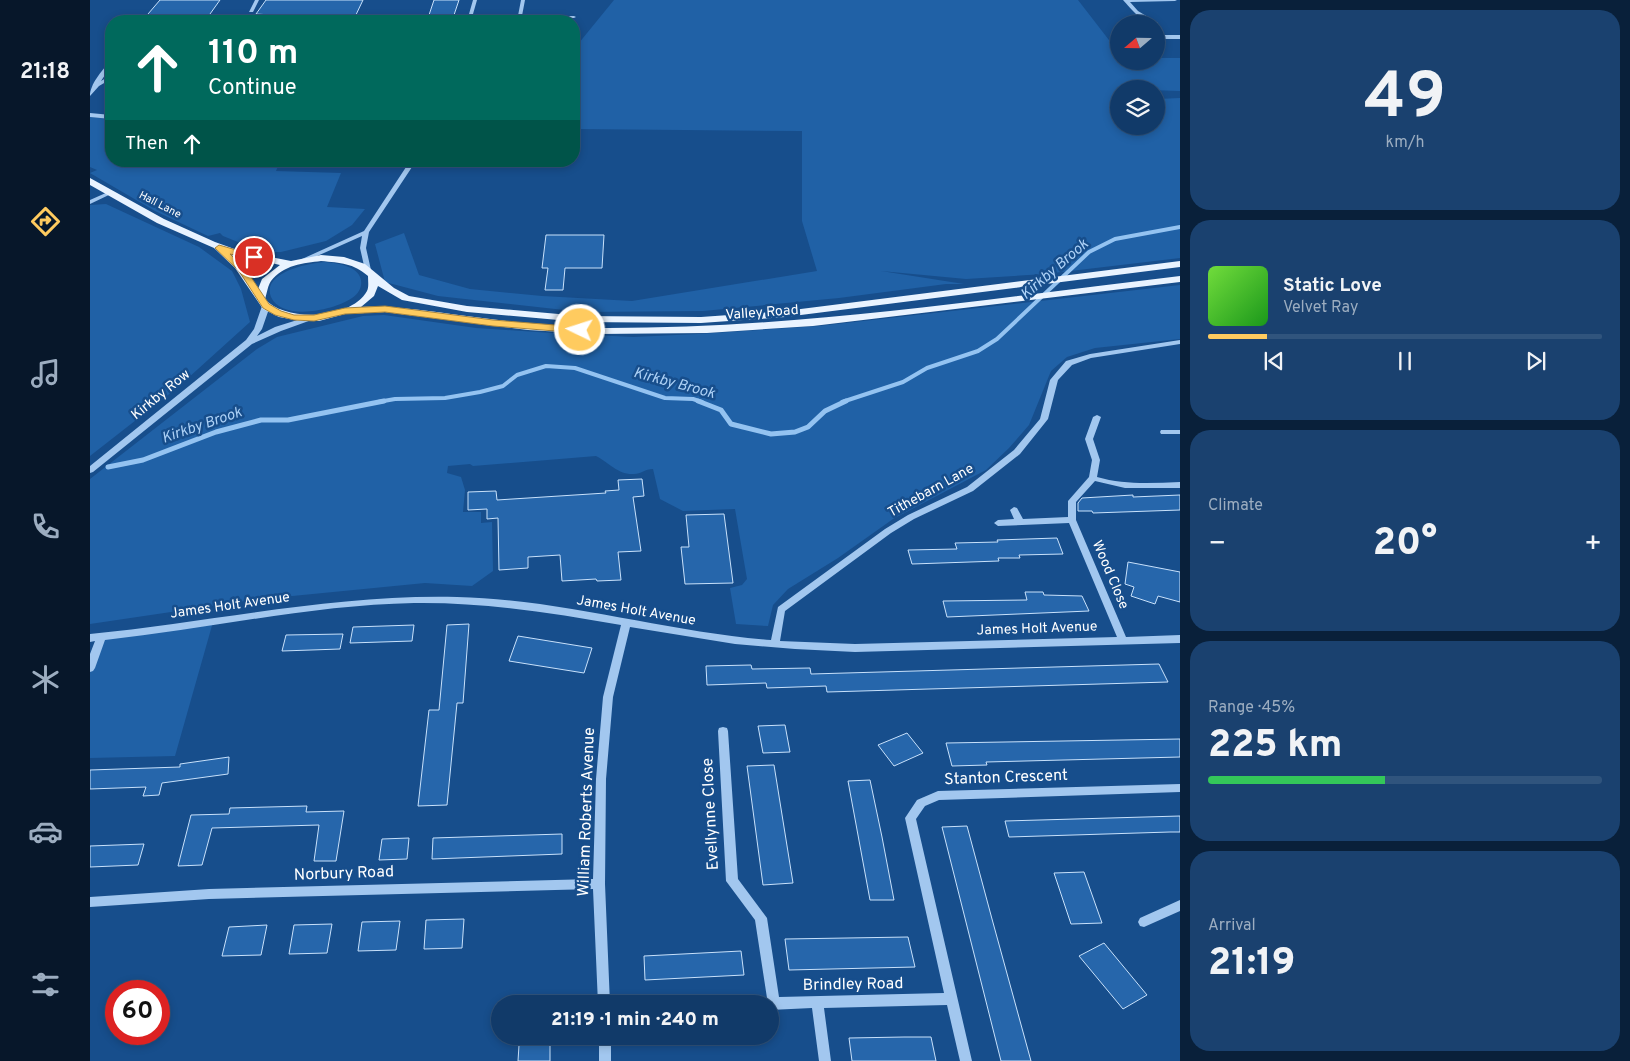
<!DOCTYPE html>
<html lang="en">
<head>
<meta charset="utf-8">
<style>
  body { margin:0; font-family:Overpass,sans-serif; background:#1a416f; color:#f1f3f6; height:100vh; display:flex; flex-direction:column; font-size:19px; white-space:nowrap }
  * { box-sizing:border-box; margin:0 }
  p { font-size:16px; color:#9cadc0 }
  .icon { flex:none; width:28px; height:28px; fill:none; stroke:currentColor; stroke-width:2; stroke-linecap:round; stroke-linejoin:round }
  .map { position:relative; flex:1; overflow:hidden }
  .details { display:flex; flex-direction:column; gap:10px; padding:10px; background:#09203a; width:450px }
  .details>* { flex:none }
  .banner { position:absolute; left:15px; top:15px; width:475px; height:152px; border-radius:20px; box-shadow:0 2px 8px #0003,0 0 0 1px #30547d; background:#00695c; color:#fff; overflow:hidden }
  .needle { width:32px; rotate:250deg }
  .tools { position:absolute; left:1020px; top:15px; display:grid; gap:10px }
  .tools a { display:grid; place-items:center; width:55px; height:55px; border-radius:50%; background:#113a69; box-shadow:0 2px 8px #0003,0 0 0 1px #30547d; font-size:25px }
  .speed { position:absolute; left:15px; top:980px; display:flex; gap:10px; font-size:25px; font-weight:700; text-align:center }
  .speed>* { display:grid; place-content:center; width:65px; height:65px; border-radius:50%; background:#113a69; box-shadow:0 2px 8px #0003,0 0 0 1px #30547d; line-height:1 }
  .speed .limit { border:8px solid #d22; background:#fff; color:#111 }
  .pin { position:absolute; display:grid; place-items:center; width:42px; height:42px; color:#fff; margin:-21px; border:2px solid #fff; border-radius:50%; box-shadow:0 1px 5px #0007 }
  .me { position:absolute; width:55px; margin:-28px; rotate:274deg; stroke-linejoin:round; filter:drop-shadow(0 0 4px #0008) }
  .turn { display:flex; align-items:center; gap:18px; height:105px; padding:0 20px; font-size:22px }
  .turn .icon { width:65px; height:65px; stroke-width:2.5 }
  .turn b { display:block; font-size:35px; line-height:42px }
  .then { display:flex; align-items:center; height:48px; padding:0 20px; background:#0003; gap:10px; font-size:19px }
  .big { font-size:38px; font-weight:800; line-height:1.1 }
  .details .card { flex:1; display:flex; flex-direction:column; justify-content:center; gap:8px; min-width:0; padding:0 18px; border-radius:20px; background:#1a416f }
  .details .dial { align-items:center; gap:0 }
  .dial b { font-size:65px; line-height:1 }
  .song { display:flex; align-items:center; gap:15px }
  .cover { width:60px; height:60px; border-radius:8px; background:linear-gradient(135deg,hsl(100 70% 55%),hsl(120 70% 35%)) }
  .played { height:5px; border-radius:2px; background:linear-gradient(90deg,#ffcb5f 15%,#30547d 15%) }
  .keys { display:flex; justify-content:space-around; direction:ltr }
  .heat { display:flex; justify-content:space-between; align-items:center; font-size:28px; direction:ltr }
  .charge { height:8px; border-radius:4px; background:linear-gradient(90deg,#34c759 45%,#30547d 0) }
  .trip { position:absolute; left:401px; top:995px; width:288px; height:50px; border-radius:25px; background:#113a69; box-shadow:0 2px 8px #0003,0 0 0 1px #30547d; font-weight:800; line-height:50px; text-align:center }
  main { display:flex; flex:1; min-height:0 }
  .dock { display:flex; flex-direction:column; width:90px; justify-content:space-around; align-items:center; background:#07172a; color:#9cadc0 }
  .dock .icon { width:35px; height:35px }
  .dock .on { color:#ffcb5f }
  .dock b { font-size:22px; color:#f1f3f6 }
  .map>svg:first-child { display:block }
  .green { fill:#2061a6 }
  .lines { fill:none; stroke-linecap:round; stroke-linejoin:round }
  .stream-far1 { stroke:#94c3f1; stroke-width:4 }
  .stream { stroke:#94c3f1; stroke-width:5 }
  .building { fill:#2666ab; stroke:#c8e1fb }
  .minor { fill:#a2c7ef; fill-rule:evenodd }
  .major { fill:#e9f3ff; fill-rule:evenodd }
  .route { fill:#ffcb5f; stroke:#a6843e }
  .labels { text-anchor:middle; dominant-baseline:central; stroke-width:5; stroke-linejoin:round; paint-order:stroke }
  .far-street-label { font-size:11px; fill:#fff; stroke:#174e8c }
  .street-label { font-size:14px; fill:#fff; stroke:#174e8c }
  .water-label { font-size:15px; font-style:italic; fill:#add1f6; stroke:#174e8c }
  .near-street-label { font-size:16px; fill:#fff; stroke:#174e8c }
</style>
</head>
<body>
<main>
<nav class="dock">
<b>21:18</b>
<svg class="icon on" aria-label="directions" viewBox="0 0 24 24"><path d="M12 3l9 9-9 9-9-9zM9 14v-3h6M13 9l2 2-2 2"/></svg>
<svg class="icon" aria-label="music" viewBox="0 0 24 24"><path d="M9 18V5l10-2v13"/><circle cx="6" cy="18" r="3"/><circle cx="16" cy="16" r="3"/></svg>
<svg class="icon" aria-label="phone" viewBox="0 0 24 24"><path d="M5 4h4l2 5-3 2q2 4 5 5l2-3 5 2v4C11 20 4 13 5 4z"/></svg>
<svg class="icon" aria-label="climate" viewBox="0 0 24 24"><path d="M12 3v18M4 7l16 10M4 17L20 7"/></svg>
<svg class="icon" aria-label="car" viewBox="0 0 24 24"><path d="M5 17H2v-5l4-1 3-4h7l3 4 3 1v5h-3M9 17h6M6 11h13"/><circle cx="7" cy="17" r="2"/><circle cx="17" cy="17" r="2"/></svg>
<svg class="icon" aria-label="filters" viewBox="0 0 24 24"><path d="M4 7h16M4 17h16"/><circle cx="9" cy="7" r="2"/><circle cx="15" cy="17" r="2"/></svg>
</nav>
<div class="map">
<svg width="1090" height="1061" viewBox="0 0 1090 1061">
  <rect width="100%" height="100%" fill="#174e8c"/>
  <path class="green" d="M524,0H988L1029,53V61H1066V58H1090V91L1029,89V126H1066V97L1068,99L1090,98V258L955,274L876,279L791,271L874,284H856L749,298L613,311L492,312L348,296L295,282L285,244L314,233L329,275L380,289L452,296L542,301L727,271L712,221V131L484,129V49Z
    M0,117L21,119V161H139L138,163L189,164L186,171L251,173L237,207L275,209L262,225L236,241L191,252H173L133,236L130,233L118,236L65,211L0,173L7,170L0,167Z
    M16,204L109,247L142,271L151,289L160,322L87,388L0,456V205Z
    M235,262C244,263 253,264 261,268C275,275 274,290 262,298C245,310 192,322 181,297C171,272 220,263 235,262Z
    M1090,285V339L1005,348L977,357L961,371L939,425L919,448L896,470L803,519L748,558L698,589L683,605L678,626L646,624L640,588L652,585L657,579L645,509L593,511L570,499L563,469C555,469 551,474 544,474C528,475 520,463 506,456L383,466L380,464L358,466L357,473L371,477L375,490L373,512H391V523L402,522L403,571L382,586L335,583L162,600L0,624V479L167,349L187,337L273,316L294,315L386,328L462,333L543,337L608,334L729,326Z
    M123,622L85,756L0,758V669L11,637Z"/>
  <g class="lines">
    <path class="stream-far1" d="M288,402L305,399L355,398L390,392L413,386L427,375L456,366L485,368L575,398L603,399L612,402
      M752,402L813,382L837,368L888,351L907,339L999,252L1025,239L1090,227"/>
    <path class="stream" d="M608,401L631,410L641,424L681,434L705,432L718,427L735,411L756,401
      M18,467L53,460L126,432L171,420H198L294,401"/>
  </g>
  <path class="building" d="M70,0H130L115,21H52Z
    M176,0H273L263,21H193L196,16L166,14Z
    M344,0H369L362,21H337Z
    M456,235H514L512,268H475L473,290H455L458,268H452Z
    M552,479L554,496L543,497L551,551L528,552L531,580L507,581L506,579L472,581L470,555L438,557V568L409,570L408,518L397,519V509L378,510V492L406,491L407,500L516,493L515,491L529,490L528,480Z
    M1043,495V497L1090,495V510L1003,513L1002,511H988V503L992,498Z
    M634,514L643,583L595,584L591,547H599L596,515Z
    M967,538L973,554L929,555L930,558H908L909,561L822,564L818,550L867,549L865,543L908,542L907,540Z
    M1038,562L1090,572V602L1068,596L1065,604L1041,596L1044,587L1035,584Z
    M935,592H953L954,595L992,596L999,611L857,617L853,601L937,600Z
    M379,624L373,703H367L357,805L328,806L339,710H349L357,625Z
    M324,625L322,641L260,643L263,627Z
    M253,634L250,649L192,651L196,635Z
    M428,636L502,648L494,673L419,661Z
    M1069,664L1078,682L737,692L736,686L677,688L676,683L617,685L616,666L661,665L662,669L720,668L721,674Z
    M695,725L700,752L673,753L668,726Z
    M817,733L833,753L804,766L788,745Z
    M1090,739V757L896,762L897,765L862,766L856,743Z
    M139,757L138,774L72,783L69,795L53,796L56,787L0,789V770L90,767V764Z
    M684,765L703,883L673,885L657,766Z
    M780,780L792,837L804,900H780L758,781Z
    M217,806L216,812L254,811L246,861H224L229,825L122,828L112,865L88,866L101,815L139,814L140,808Z
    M1090,816V832H1080L919,837L915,821Z
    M877,826L902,919L941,1061H911L852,827Z
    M472,834V854L342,859L343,838Z
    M319,838L317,859L289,860L292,839Z
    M54,844L48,865L0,867V846Z
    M994,872L1012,923L981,924L964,873Z
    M374,919L372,948L334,949L336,920Z
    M310,921L306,950L268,951L272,922Z
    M242,924L237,953L199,954L204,925Z
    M177,925L171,955L132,956L139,927Z
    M818,937L825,967L699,970L695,939Z
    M1014,943L1057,995L1033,1009L989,956Z
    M651,951L654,975L555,980L554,956Z
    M814,1037H841L846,1061H762L759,1038Z
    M460,1044V1061H428L429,1045Z"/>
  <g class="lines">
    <path class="minor" d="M165,0H169L163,12H159Z
      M383,0H387L381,21H377Z
      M431,0H435L431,21H427Z
      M1033,0H1087L1085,1L1040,2L1048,11L1068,23V24L1066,25V24C1053,24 1041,9 1033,0Z
      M467,16H484L486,17L484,18H471L470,21H466Z
      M1067,35H1090V39H1067Z
      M21,61V66L11,81L21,75V79L9,86L0,96C0,84 12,71 19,62Z
      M0,113L21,115V119L0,117Z
      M320,161H326L279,232L276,248L281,270L280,271H276L275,270L270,248L272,236L216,261H212V259L274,231Z
      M18,192L23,193L0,204V200Z
      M176,304L180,306L172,329L167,336L185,327L220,316H223L227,318L191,331L162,344L3,472L0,473V466L156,340L164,329L172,306Z
      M1090,340V344L1001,358L982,365L968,380L958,419L930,454L883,491L824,519L801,533L695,611L690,641L765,644L1027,637L979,523L908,526L904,523L908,520L924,519L920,510L924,507L927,508L933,519L978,517V501L999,477L1002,460L995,439L1003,417L1007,415L1011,417L1003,439L1010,460L1007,477C1034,485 1062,483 1090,482V488H1035L1005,481L986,502V520L1036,637L1090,635V643L765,652L705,649L645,644L540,627L523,697L516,779L515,884L520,1004H508L503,889L119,899L0,907V897L119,889L503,879L506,779L513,697L531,625C462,613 394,602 324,603C220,605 118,629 15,640L5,668L3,671L0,672V654L5,641L0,642V634C122,622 244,594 367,597C472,599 576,632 681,640L688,607L795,529L818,515L877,487L924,450L950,419L960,380L976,361L1000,354Z
      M1071,430H1090V434H1071L1070,432Z
      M633,727L637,728L638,731L648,879L677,918L689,997L854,993L815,818L827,800L848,791L1090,784V792L849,800L835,806L826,819L882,1061H870L857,1005L734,1008L741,1061H729L722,1008L680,1010V1004H660L662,1000L666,998H677L665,920L636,881L628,731L629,728Z
      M1090,900V911L1054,927L1050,926L1048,922L1050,918Z
      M509,1036H521V1061H509Z"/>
    <path class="major" d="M0,178L74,219L125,242L150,251L201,261L231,255L254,257L275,264L304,288L319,296L377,306L491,316L611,317L695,311L1090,261V267L695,317L611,323L491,322L377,312L312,300L288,286L284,296L271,307C301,306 331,310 361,314C410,320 460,328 509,328C704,329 897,299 1090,276V282L723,326L617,333L507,334L438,330L295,312L255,314L229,321H211L189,317L173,309L145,268L124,248L67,223L0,185ZM142,254L190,265L172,279L168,289L154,267ZM231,261C251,263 263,263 278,276C278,281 279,287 277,291C262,319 196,323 175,299C177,293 178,285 181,281C193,265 214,263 231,261Z"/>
  </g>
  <path class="route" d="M129,245L167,256V259L164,260L140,254L155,268L179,304L191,311L204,315H224L255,308L295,306L403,320L490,327L494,330L490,333L403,326L295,312L255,314L224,321L204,320L185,315L173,308L149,271L125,248Z"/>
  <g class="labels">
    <g class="far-street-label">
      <text transform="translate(70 205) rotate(27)">Hall Lane</text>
    </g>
    <g class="street-label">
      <text transform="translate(672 313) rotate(-4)">Valley Road</text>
      <text transform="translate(71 395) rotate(-39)">Kirkby Row</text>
      <text transform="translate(841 491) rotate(-29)">Tithebarn Lane</text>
      <text transform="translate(1020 575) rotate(67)">Wood Close</text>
      <text transform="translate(140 606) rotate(-8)">James Holt Avenue</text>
      <text transform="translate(546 611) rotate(10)">James Holt Avenue</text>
      <text transform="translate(947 629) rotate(-2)">James Holt Avenue</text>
    </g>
    <g class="water-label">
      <text transform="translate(965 270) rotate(-41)">Kirkby Brook</text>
      <text transform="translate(584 384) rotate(15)">Kirkby Brook</text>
      <text transform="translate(112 426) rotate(-19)">Kirkby Brook</text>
    </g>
    <g class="near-street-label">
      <text transform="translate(916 778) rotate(-2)">Stanton Crescent</text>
      <text transform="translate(497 812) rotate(-88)">William Roberts Avenue</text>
      <text transform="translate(621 814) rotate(-93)">Evellynne Close</text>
      <text transform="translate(254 874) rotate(-2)">Norbury Road</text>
      <text transform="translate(763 985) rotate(-1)">Brindley Road</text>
    </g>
  </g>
</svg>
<div class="tools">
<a><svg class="needle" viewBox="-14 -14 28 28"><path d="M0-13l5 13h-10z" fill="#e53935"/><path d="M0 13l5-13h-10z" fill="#9cadc0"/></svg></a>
<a><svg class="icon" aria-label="layers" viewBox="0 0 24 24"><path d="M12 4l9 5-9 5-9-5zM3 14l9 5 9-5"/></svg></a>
</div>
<div class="speed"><div class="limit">60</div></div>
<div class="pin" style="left:164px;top:257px;background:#d93025"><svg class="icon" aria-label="arrive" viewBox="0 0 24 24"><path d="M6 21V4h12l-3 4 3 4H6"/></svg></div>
<svg class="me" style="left:490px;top:330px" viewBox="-20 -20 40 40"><circle r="17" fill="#ffcb5f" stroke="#fff" stroke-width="3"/><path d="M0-11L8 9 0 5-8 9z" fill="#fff"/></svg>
<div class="trip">21:19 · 1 min · 240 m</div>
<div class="banner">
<div class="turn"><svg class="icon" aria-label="ahead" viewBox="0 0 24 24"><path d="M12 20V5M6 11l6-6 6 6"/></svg><div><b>110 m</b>Continue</div></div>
<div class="then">Then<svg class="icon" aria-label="ahead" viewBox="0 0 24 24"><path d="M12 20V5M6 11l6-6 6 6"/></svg></div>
</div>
</div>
<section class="details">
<div class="card dial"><b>49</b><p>km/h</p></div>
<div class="card">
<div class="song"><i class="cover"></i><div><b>Static Love</b><p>Velvet Ray</p></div></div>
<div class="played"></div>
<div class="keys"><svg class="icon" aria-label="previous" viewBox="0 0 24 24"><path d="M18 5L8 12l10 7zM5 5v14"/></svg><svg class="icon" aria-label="pause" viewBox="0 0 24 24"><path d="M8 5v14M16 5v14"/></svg><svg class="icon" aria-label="next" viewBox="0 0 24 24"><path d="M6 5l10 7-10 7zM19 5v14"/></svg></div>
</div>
<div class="card"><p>Climate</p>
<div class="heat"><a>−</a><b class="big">20°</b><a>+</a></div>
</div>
<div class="card"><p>Range · 45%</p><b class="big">225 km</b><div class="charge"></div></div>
<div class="card"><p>Arrival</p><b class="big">21:19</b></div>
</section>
</main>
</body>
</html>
